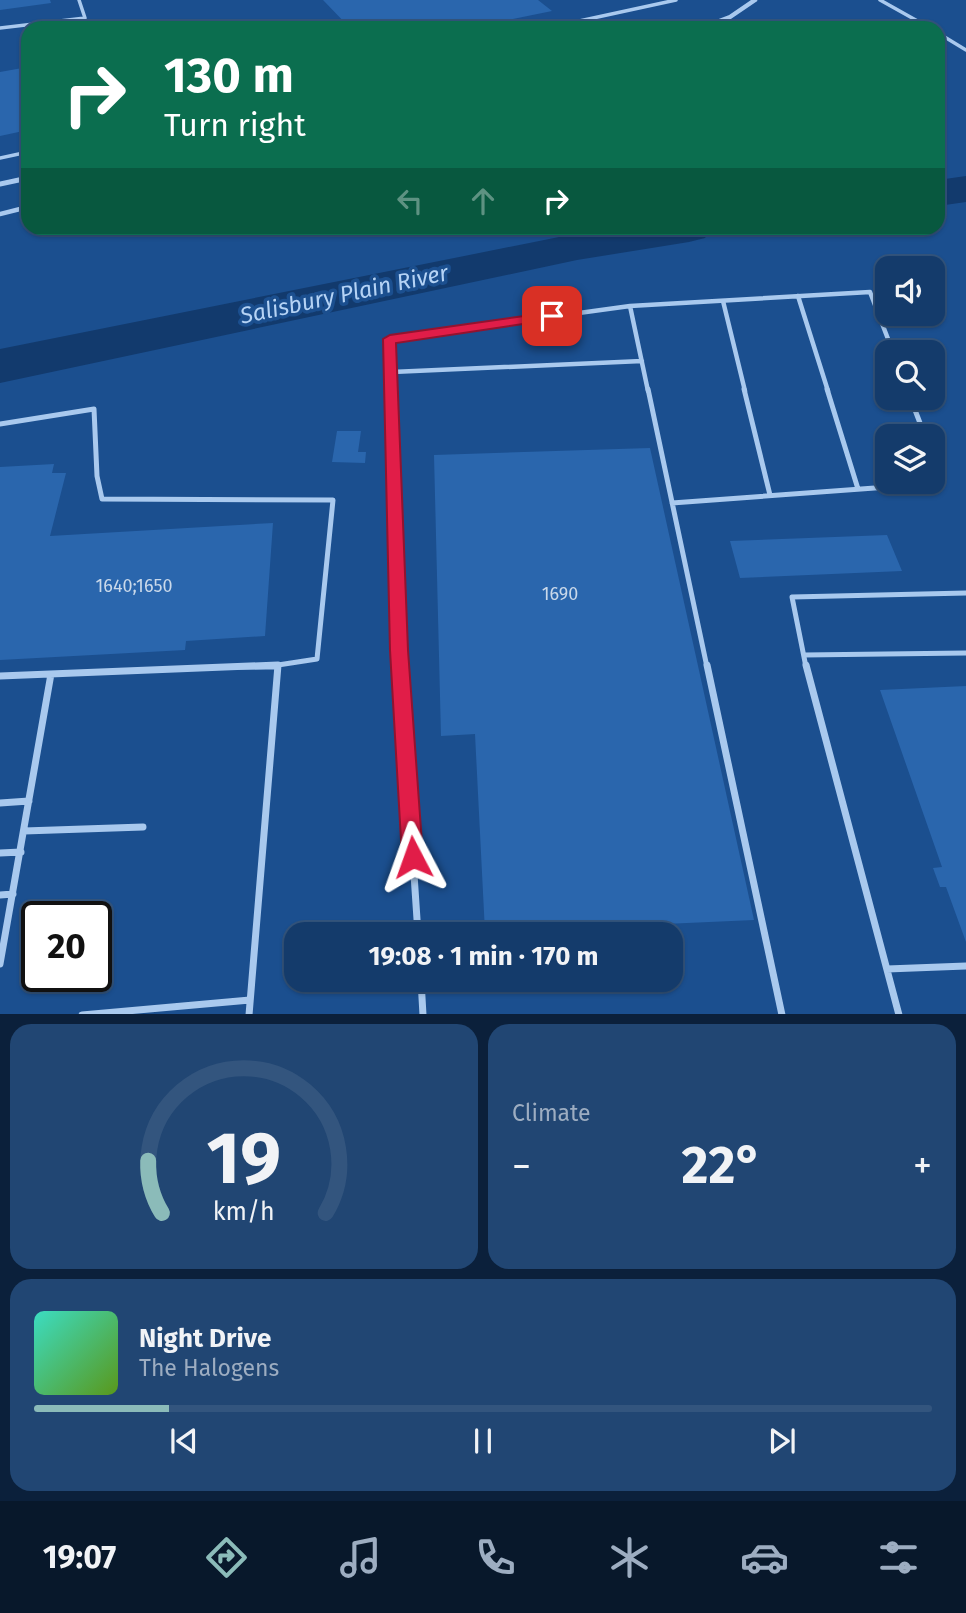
<!DOCTYPE html>
<html lang="en">
<head>
<meta charset="utf-8">
<style>
  body { margin:0; font-family:"Fira Sans",sans-serif; background:#214673; color:#f1f3f6; height:100vh; display:flex; flex-direction:column; font-size:26px; white-space:nowrap }
  * { box-sizing:border-box; margin:0 }
  p { font-size:23px; color:#9dadc1 }
  .icon { flex:none; width:38px; height:38px; fill:none; stroke:currentColor; stroke-width:2; stroke-linecap:round; stroke-linejoin:round }
  .map { position:relative; height:1014px; overflow:hidden }
  .side { display:flex; flex-direction:column; gap:10px; padding:10px; background:#0b203b; flex:1 }
  .side>* { flex:none }
  .hud { position:absolute; left:21px; top:21px; width:924px; height:214px; border-radius:21px; box-shadow:0 2px 5px #0004,0 0 0 2px #33557e; background:#0b6e4f; color:#fff; overflow:hidden }
  .buttons { position:absolute; left:875px; top:256px; display:grid; gap:14px }
  .buttons a { display:grid; place-items:center; width:70px; height:70px; border-radius:14px; background:#143b6b; box-shadow:0 2px 5px #0004,0 0 0 2px #33557e; font-size:35px }
  .speed { position:absolute; left:21px; top:901px; display:flex; gap:14px; font-size:35px; font-weight:700; text-align:center }
  .speed>* { display:grid; place-content:center; width:91px; height:91px; border-radius:50%; background:#143b6b; box-shadow:0 2px 5px #0004,0 0 0 2px #33557e; line-height:1 }
  .speed .limit { border:4px solid #111; border-radius:10px; background:#fff; color:#111 }
  .pin { position:absolute; display:grid; place-items:center; width:60px; height:60px; color:#fff; margin:-30px; border-radius:14px; box-shadow:0 4px 10px #0006 }
  .me { position:absolute; width:77px; margin:-38px; rotate:356deg; stroke-linejoin:round; filter:drop-shadow(0 0 5px #0008) }
  .turn { display:flex; align-items:center; gap:24px; height:147px; padding:0 28px; font-size:32px }
  .turn .icon { width:91px; height:91px; stroke-width:2.5 }
  .turn b { display:block; font-size:49px; line-height:60px }
  .lanes { display:flex; align-items:center; height:66px; padding:0 28px; background:#0003; justify-content:center; gap:35px; direction:ltr }
  .lanes .off { opacity:.35 }
  .big { font-size:52px; font-weight:700; line-height:1.1 }
  .side .widget { flex:1; display:flex; flex-direction:column; justify-content:center; gap:10px; min-width:0; padding:0 24px; border-radius:21px; background:#214673 }
  .side .dial { align-items:center; gap:0 }
  .dial svg { height:182px; overflow:visible; fill:none; stroke:#33557e; stroke-width:7; stroke-linecap:round; text-anchor:middle }
  .dial text { fill:#f1f3f6; stroke:none }
  .song { display:flex; align-items:center; gap:21px }
  .cover { width:84px; height:84px; border-radius:10px; background:linear-gradient(135deg,hsl(170 70% 55%),hsl(90 70% 35%)) }
  .played { height:7px; border-radius:4px; background:linear-gradient(90deg,#8bbbb9 15%,#33557e 15%) }
  .keys { display:flex; justify-content:space-around; direction:ltr }
  .heat { display:flex; justify-content:space-between; align-items:center; font-size:38px; direction:ltr }
  .side .tiles { flex:1; display:grid; gap:10px; grid-template-columns:1fr 1fr }
  .widget:last-child { grid-column:span 2 }
  .trip { position:absolute; left:284px; top:922px; width:399px; height:70px; border-radius:21px; background:#143b6b; box-shadow:0 2px 5px #0004,0 0 0 2px #33557e; font-weight:700; line-height:70px; text-align:center }
  .menu { display:flex; height:112px; justify-content:space-around; align-items:center; background:#08182b; color:#9dadc1 }
  .menu .icon { width:49px; height:49px }
  .menu .selected { color:#8bbbb9 }
  .menu b { font-size:32px; color:#f1f3f6 }
  .map>svg:first-child { display:block }
  .lines { fill:none; stroke-linecap:round; stroke-linejoin:round }
  .river { fill:#123a6d; fill-rule:evenodd }
  .building { fill:#2a66ad }
  .lane-far3 { stroke:#a9c9ee; stroke-width:3.5 }
  .lane-far2 { stroke:#a9c9ee; stroke-width:4.5 }
  .lane-far1 { stroke:#a9c9ee; stroke-width:5 }
  .lane { stroke:#a9c9ee; stroke-width:7 }
  .street-far1 { stroke:#a9c9ee; stroke-width:4.5 }
  .street { stroke:#a9c9ee; stroke-width:5 }
  .route { fill:#e11d48; stroke:#92132f; stroke-width:2 }
  .labels { text-anchor:middle; dominant-baseline:central; stroke-width:7; stroke-linejoin:round; paint-order:stroke }
  .number-label { font-size:18px; fill:#cad9ea }
  .water-label { font-size:23px; font-style:italic; fill:#b5d3f5; stroke:#1b4f8f }
</style>
</head>
<body>
<div class="map">
<svg width="966" height="1015" viewBox="0 0 966 1015">
  <rect width="100%" height="100%" fill="#1b4f8f"/>
  <g class="lines">
    <path class="river" d="M966,176V202L938,206V180Z
      M604,228H712L705,238L689,242L577,260L0,383V349Z"/>
  </g>
  <path class="building" d="M0,0H50L51,3L0,10Z
    M323,0H538L552,11L469,28H350Z
    M28,67V130L0,136V72Z
    M277,228H315L283,237Z
    M337,431H361L358,452H366L365,463L332,462Z
    M650,448L754,920L485,932L475,734L441,736L434,455Z
    M54,464L52,473H66L50,536L273,523L265,636L186,641L185,650L0,660V467Z
    M887,535L902,571L740,578L730,541Z
    M966,686V942L946,887H940L933,868L942,867L880,690Z"/>
  <g class="lines">
    <path class="lane-far3" d="M880,0L930,28
      M0,28L85,18L79,0
      M547,28L676,0
      M938,33L966,50
      M0,158L28,152"/>
    <path class="lane-far2" d="M0,214L28,207
      M798,296L828,391
      M723,301L745,391
      M630,306L870,292L893,352
      M392,372L642,361
      M392,391L390,339L630,306L648,391"/>
    <path class="lane-far1" d="M391,389L400,667
      M648,389L707,667
      M744,389L770,495
      M827,389L858,489
      M910,397L925,436
      M0,424L94,409L97,476L102,499L333,500L317,659L278,665
      M672,503L943,483L933,457
      M804,655L966,653
      M235,667H278
      M806,667L792,597L966,593"/>
    <path class="lane" d="M400,665L418,934
      M707,665L782,1015
      M806,665L899,1015
      M0,676L278,665L249,1015
      M0,803L29,801
      M24,831L143,827
      M0,853L21,852
      M0,895L13,894
      M0,964L51,674
      M887,969L966,966
      M421,980L423,1015
      M82,1015L250,1000"/>
    <path class="street-far1" d="M701,28L730,17L755,0"/>
    <path class="street" d="M0,184L28,178"/>
  </g>
  <path class="route" d="M552,312L558,316L556,319L396,343L408,650L423,857L420,864L413,867L405,864L402,857L390,650L383,339L390,335Z"/>
  <g class="labels">
    <g class="number-label">
      <text x="134" y="586">1640;1650</text>
      <text x="560" y="594">1690</text>
    </g>
    <g class="water-label">
      <text transform="translate(344 294) rotate(-12)">Salisbury Plain River</text>
    </g>
  </g>
</svg>
<div class="buttons">
<a><svg class="icon" aria-label="sound" viewBox="0 0 24 24"><path d="M4 9h4l5-4v14l-5-4H4zM17 9q2 3 0 6"/></svg></a>
<a><svg class="icon" aria-label="search" viewBox="0 0 24 24"><circle cx="10" cy="10" r="6"/><path d="M15 15l6 6"/></svg></a>
<a><svg class="icon" aria-label="layers" viewBox="0 0 24 24"><path d="M12 4l9 5-9 5-9-5zM3 14l9 5 9-5"/></svg></a>
</div>
<div class="speed"><div class="limit">20</div></div>
<div class="pin" style="left:552px;top:316px;background:#d93025"><svg class="icon" aria-label="arrive" viewBox="0 0 24 24"><path d="M6 21V4h12l-3 4 3 4H6"/></svg></div>
<svg class="me" style="left:413px;top:857px" viewBox="-20 -20 40 40"><path d="M0-17L14 15 0 8-14 15z" fill="#e11d48" stroke="#fff" stroke-width="4"/></svg>
<div class="trip">19:08 · 1 min · 170 m</div>
<div class="hud">
<div class="turn"><svg class="icon" aria-label="right" viewBox="0 0 24 24"><path d="M7 20v-9h11M14 6l5 5-5 5"/></svg><div><b>130 m</b>Turn right</div></div>
<div class="lanes"><svg class="icon off" aria-label="left" viewBox="0 0 24 24"><path d="M17 20v-9H6M10 6l-5 5 5 5"/></svg><svg class="icon off" aria-label="ahead" viewBox="0 0 24 24"><path d="M12 20V5M6 11l6-6 6 6"/></svg><svg class="icon" aria-label="right" viewBox="0 0 24 24"><path d="M7 20v-9h11M14 6l5 5-5 5"/></svg></div>
</div>
</div>
<section class="side">
<div class="tiles">
<div class="widget dial"><svg viewBox="0 0 100 80">
<path d="M14 69A42 42 0 1 1 86 69"/>
<path d="M14 69A42 42 0 0 1 8 46" stroke="#8bbbb9"/>
<text x="50" y="56" font-size="32" font-weight="700">19</text>
<text x="50" y="72" font-size="11">km/h</text>
</svg></div>
<div class="widget"><p>Climate</p>
<div class="heat"><a>−</a><b class="big">22°</b><a>+</a></div>
</div>
<div class="widget">
<div class="song"><i class="cover"></i><div><b>Night Drive</b><p>The Halogens</p></div></div>
<div class="played"></div>
<div class="keys"><svg class="icon" aria-label="previous" viewBox="0 0 24 24"><path d="M18 5L8 12l10 7zM5 5v14"/></svg><svg class="icon" aria-label="pause" viewBox="0 0 24 24"><path d="M8 5v14M16 5v14"/></svg><svg class="icon" aria-label="next" viewBox="0 0 24 24"><path d="M6 5l10 7-10 7zM19 5v14"/></svg></div>
</div>
</div>
</section>
<nav class="menu">
<b>19:07</b>
<svg class="icon selected" aria-label="directions" viewBox="0 0 24 24"><path d="M12 3l9 9-9 9-9-9zM9 14v-3h6M13 9l2 2-2 2"/></svg>
<svg class="icon" aria-label="music" viewBox="0 0 24 24"><path d="M9 18V5l10-2v13"/><circle cx="6" cy="18" r="3"/><circle cx="16" cy="16" r="3"/></svg>
<svg class="icon" aria-label="phone" viewBox="0 0 24 24"><path d="M5 4h4l2 5-3 2q2 4 5 5l2-3 5 2v4C11 20 4 13 5 4z"/></svg>
<svg class="icon" aria-label="climate" viewBox="0 0 24 24"><path d="M12 3v18M4 7l16 10M4 17L20 7"/></svg>
<svg class="icon" aria-label="car" viewBox="0 0 24 24"><path d="M5 17H2v-5l4-1 3-4h7l3 4 3 1v5h-3M9 17h6M6 11h13"/><circle cx="7" cy="17" r="2"/><circle cx="17" cy="17" r="2"/></svg>
<svg class="icon" aria-label="filters" viewBox="0 0 24 24"><path d="M4 7h16M4 17h16"/><circle cx="9" cy="7" r="2"/><circle cx="15" cy="17" r="2"/></svg>
</nav>
</body>
</html>
